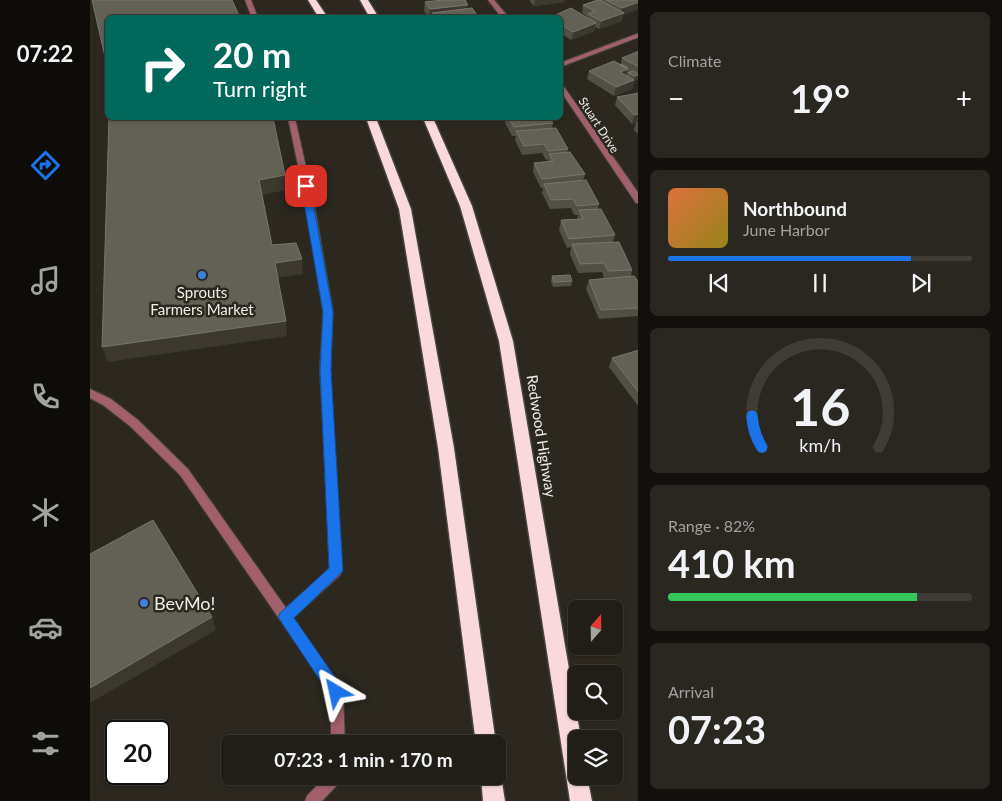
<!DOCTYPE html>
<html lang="en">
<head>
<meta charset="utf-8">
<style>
  body { margin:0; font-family:Lato,sans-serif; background:#292720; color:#f1f3f6; height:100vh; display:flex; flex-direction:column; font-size:19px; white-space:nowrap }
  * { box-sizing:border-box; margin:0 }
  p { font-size:16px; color:#a2a2a1 }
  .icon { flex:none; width:28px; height:28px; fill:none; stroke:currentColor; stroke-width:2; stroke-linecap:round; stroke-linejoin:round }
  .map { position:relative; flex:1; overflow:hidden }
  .panel { display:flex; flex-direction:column; gap:12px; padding:12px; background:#12100d; width:364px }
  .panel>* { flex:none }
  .guide { position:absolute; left:15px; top:15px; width:458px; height:105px; border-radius:8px; box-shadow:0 1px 4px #0004,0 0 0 1px #3e3c36; background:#00695c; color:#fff; overflow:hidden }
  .needle { width:32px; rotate:20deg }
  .controls { position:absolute; left:478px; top:600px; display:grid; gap:10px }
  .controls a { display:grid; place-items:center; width:55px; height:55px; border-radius:8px; background:#211e17; box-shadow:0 1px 4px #0004,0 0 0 1px #3e3c36; font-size:25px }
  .speed { position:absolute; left:15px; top:720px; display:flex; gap:10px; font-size:25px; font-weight:700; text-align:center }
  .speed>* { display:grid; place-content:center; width:65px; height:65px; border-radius:50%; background:#211e17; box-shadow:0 1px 4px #0004,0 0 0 1px #3e3c36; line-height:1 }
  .speed .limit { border:2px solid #111; border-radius:8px; background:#fff; color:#111 }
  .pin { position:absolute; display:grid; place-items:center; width:42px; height:42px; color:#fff; margin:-21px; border-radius:10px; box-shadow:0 2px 8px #0006 }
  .me { position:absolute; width:55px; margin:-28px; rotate:324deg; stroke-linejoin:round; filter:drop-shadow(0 0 4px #0008) }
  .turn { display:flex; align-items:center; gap:18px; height:105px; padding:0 25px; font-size:22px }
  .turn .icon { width:65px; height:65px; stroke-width:2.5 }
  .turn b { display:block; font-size:35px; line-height:42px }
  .big { font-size:38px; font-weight:700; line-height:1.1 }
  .panel .widget { flex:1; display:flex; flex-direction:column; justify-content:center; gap:8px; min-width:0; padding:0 18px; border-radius:8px; background:#292720 }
  .panel .dial { align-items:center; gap:0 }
  .dial svg { height:130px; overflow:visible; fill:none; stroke:#3e3c36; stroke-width:7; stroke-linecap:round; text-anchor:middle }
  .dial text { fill:#f1f3f6; stroke:none }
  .song { display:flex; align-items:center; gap:15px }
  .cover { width:60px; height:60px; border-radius:8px; background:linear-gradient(135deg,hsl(20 70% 55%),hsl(50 70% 35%)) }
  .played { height:5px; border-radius:2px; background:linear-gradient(90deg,#1a73e8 80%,#3e3c36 80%) }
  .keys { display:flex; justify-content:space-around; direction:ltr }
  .heat { display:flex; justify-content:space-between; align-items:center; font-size:28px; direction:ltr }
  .charge { height:8px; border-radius:4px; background:linear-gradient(90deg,#34c759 82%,#3e3c36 0) }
  .trip { position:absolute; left:131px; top:735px; width:285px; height:50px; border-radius:8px; background:#211e17; box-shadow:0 1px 4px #0004,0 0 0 1px #3e3c36; font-weight:700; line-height:50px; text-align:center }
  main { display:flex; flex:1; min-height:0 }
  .menu { display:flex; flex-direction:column; width:90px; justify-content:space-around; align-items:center; background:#0d0c09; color:#a2a2a1 }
  .menu .icon { width:35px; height:35px }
  .menu .current { color:#1a73e8 }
  .menu b { font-size:22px; color:#f1f3f6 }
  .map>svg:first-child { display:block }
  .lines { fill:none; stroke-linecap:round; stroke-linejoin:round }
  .service-casing { stroke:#47443b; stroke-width:2 }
  .minor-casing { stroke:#47443b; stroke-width:2 }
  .motorway-casing { stroke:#47443b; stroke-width:3 }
  .service { fill:#a1606b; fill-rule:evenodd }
  .minor { fill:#a1606b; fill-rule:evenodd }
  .motorway { fill:#fad9dd; fill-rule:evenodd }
  .wall { fill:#524f45 }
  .shaded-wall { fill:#3c382f }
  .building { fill:#636056; stroke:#79766d }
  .route { fill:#1a73e8; stroke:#114b97 }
  .shop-dot { fill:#3f7fe0; stroke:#2c281f; stroke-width:2 }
  .labels { text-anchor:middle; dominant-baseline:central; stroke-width:5; stroke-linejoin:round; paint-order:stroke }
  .far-street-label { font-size:12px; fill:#efede6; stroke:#2c281f }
  .poi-label { font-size:15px; fill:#efede6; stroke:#2c281f }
  .street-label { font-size:15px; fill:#efede6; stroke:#2c281f }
  .near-poi-label { font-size:18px; fill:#efede6; stroke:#2c281f; text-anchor:start }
</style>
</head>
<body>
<main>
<nav class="menu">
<b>07:22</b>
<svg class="icon current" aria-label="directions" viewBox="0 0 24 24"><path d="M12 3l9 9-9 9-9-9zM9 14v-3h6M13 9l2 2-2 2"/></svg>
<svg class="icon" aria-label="music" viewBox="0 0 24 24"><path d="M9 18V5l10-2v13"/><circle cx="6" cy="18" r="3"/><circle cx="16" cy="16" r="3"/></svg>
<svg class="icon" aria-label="phone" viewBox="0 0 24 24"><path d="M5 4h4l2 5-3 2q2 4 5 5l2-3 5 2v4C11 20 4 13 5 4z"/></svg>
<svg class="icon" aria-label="climate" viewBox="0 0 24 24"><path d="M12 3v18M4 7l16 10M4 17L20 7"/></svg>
<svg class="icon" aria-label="car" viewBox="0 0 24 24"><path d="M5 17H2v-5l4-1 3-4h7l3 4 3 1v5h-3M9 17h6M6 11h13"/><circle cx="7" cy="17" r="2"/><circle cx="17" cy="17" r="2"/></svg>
<svg class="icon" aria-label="filters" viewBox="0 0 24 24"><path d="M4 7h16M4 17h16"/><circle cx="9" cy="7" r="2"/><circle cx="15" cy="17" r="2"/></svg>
</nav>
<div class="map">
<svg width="549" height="801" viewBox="0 0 549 801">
  <rect width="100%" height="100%" fill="#2c281f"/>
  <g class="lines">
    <defs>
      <path id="service" d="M155,0H161L168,18H162Z
        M198,118H205L224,203L243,312L240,370L252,571L250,575L203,618L253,692L255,744H241V694L90,475L40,426L13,405L0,398V389L21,399L48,420L98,469L196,608L240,569L230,370L233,312L216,203Z
        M236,776H253L251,781L232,801H215L217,796Z"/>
      <path id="minor" d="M398,0H404L419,18H412Z
        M549,33V37L470,67V63Z
        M470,83L472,84L549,194V203H546L470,90Z"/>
      <path id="motorway" d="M218,0H226L238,18H229Z
        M270,0H278L289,18H280Z
        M276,118H286L321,209L364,448L406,744H386L348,448L309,209Z
        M333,118H343L382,206L423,341L491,739H486V776H497L502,801H480L409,341L370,206Z
        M408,768L411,776L415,801H393L391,776H408Z"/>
    </defs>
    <use href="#service" class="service-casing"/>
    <use href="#minor" class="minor-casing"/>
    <use href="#motorway" class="motorway-casing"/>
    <use href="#service" class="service"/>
    <use href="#minor" class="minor"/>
    <use href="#motorway" class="motorway"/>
  </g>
  <path class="wall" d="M439,0H475V2L444,6Z
    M506,0H549L533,15L532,21L509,29L505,27L504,31L481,40L470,33V18H498V17L492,13L493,5Z
    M335,2L378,9L389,18H339L334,11Z
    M549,51V79L544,81L542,89L524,96L497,79L499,71L531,64L532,58Z
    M549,93V135L544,130L546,123L542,124L525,105L527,97Z
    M415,118H459L463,123L462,128L478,149L477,153L495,174L493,180L509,204L508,209L525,235L523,242L542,270L541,276L549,283V316L509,319L496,289L499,280L514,278L512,272L488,273L480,254L481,247L477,248L469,230L471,220L487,219L488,215H484L481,208L460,209L452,193L453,188H451L443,172L444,163L458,162V159L456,160L452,153L432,155L425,140L426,136H422L415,123Z
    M462,276L482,281L481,286L463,287L461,281Z
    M549,350V407L519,367L522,358Z"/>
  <path class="shaded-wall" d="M336,0H347L336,2Z
    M445,0H475V2L444,6Z
    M549,2V9L533,15L532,21L509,29L511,21L530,14L532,8Z
    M378,5L377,13H342V17L339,18L340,9Z
    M506,23L504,31L481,40L483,32Z
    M538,68L536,78L530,72Z
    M549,75V79L544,81L542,89L524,96L526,87L544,80L545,76Z
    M549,114V123L546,121V123L542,124L544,115Z
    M195,175L196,190L171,195L169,180Z
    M212,259L213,274L187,278L185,263Z
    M196,321L197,336L18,362L12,347Z
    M122,617L126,630L0,703V688Z"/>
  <path class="building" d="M2,0H142L150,18H18V70Z
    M353,0H375L378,5L340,9L335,2Z
    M508,0H510L534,13L511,21L498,14L505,11L493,5Z
    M516,0H549V2L532,8Z
    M382,8L389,18H346L342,13Z
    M481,8L506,23L483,32L470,24V18H459Z
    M549,51V67L532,58Z
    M524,61L538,69L530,72L544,80L526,87L499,71Z
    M531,64L538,68L537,69L530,65Z
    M543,71L549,74V75L545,76L538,73Z
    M549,93V114L544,115L527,97Z
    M19,118H183L195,175L169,180L182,245L206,243L212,259L185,263L196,321L12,347Z
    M418,118H459L463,123L424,127Z
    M466,128L478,149L458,151L454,144L434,146L426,131Z
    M480,152L495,174L452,179L444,163L463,161L459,154Z
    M496,180L509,204L487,206L483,199L461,200L454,184Z
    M511,209L525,235L479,239L471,220L493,219L489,210Z
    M529,242L542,270L518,271L514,263L490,264L482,244Z
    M480,275L482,281L464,282L462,276Z
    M544,276L549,283V308L511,310L499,280Z
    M549,350V393L522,358Z
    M63,520L122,617L0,688V554Z"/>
  <path class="route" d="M216,183L220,186L243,312L241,370L253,571L204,618L252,687L254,692L252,697L246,699L241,697L188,617L190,613L239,568L230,370L233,312L211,186Z"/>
  <g class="shop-dot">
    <circle cx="112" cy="275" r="5"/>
    <circle cx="54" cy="603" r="5"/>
  </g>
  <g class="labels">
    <g class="far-street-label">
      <text transform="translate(509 125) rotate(57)">Stuart Drive</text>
    </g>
    <g class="poi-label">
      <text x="112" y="292">Sprouts<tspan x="112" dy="17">Farmers Market</tspan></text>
    </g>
    <g class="street-label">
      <text transform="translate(452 436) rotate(81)">Redwood Highway</text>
    </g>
    <g class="near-poi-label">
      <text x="64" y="603">BevMo!</text>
    </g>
  </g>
</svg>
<div class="controls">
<a><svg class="needle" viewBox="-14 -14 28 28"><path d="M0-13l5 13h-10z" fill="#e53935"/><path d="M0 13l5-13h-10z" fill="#a2a2a1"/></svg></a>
<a><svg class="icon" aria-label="search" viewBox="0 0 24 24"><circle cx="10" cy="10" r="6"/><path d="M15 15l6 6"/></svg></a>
<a><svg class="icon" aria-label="layers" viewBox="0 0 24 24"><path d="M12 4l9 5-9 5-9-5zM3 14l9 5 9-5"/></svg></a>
</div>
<div class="speed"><div class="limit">20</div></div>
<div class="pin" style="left:216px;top:186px;background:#d93025"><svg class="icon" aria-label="arrive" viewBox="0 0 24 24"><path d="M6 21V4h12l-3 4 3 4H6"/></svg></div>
<svg class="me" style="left:246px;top:692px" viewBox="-20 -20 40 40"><path d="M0-17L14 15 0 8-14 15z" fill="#1a73e8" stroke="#fff" stroke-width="4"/></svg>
<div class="trip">07:23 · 1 min · 170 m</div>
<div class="guide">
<div class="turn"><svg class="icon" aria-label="right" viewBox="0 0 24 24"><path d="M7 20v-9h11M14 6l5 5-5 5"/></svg><div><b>20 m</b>Turn right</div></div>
</div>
</div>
<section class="panel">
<div class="widget"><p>Climate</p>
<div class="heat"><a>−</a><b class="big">19°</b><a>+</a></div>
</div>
<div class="widget">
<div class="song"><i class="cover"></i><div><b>Northbound</b><p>June Harbor</p></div></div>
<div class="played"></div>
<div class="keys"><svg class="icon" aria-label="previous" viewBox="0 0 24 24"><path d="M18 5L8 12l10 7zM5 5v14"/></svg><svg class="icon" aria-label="pause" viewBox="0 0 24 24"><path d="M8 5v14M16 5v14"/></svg><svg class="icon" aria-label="next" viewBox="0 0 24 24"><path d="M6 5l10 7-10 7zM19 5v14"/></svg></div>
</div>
<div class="widget dial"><svg viewBox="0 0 100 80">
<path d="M14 69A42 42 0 1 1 86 69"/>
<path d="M14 69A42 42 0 0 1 8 50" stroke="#1a73e8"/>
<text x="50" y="56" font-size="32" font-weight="700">16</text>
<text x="50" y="72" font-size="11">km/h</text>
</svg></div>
<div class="widget"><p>Range · 82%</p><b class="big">410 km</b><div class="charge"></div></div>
<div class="widget"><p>Arrival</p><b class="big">07:23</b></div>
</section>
</main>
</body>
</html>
